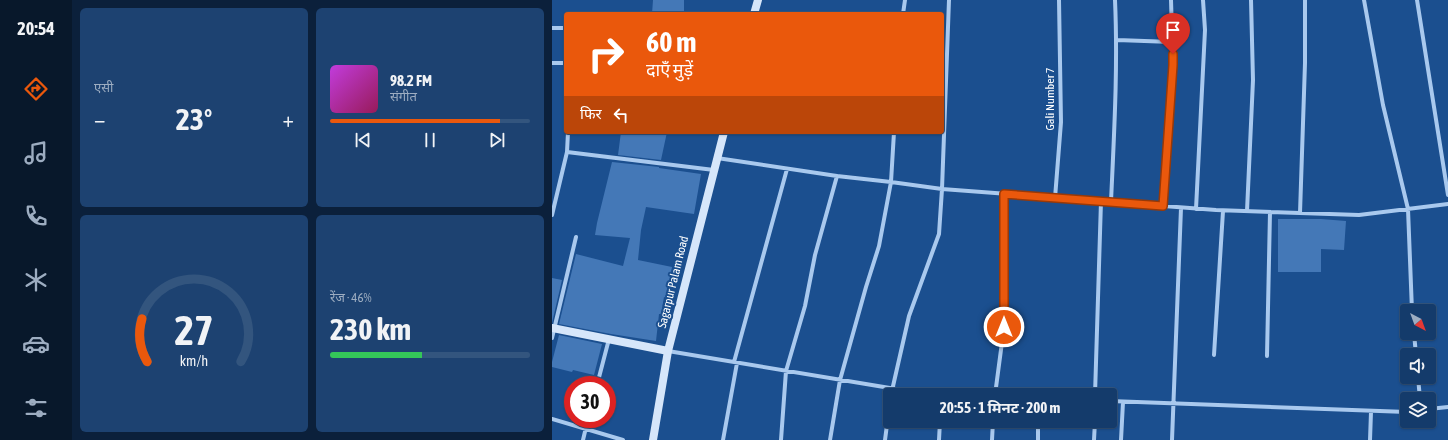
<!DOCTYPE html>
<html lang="hi">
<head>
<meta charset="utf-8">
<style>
  body { margin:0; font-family:"Asap Condensed","Noto Sans Devanagari",sans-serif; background:#1d4271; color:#f1f3f6; height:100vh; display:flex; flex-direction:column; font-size:15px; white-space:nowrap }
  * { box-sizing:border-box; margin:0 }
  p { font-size:13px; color:#9dadc1 }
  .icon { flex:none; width:22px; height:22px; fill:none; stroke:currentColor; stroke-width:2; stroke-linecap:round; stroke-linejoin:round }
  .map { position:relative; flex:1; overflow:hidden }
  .details { display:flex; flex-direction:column; gap:8px; padding:8px; background:#0b203b; width:480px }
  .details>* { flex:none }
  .banner { position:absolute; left:12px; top:12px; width:380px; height:122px; border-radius:4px; box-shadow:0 1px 3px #0004,0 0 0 1px #33557e; background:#ea580c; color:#fff; overflow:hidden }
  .needle { width:26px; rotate:139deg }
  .tools { position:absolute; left:848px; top:304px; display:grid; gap:8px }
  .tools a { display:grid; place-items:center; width:36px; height:36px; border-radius:4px; background:#143b6b; box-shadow:0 1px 3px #0004,0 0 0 1px #33557e; font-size:20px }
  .speed { position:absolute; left:12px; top:376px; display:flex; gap:8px; font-size:20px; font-weight:700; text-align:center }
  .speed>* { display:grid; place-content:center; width:52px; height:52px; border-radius:50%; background:#143b6b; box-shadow:0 1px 3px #0004,0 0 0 1px #33557e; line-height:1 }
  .speed .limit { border:6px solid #d22; background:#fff; color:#111 }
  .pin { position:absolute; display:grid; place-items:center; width:34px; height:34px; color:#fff; margin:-41px -17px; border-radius:50% 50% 50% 0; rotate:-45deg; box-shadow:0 0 4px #0007 }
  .pin .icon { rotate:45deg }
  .me { position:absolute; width:44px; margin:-22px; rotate:0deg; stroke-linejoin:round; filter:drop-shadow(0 0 3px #0008) }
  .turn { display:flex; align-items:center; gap:14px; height:84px; padding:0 16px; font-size:18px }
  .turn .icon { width:52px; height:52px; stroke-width:2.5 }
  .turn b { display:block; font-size:28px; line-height:34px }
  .then { display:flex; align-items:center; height:38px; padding:0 16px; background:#0003; gap:8px; font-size:15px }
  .big { font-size:30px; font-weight:700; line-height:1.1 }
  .details .tile { flex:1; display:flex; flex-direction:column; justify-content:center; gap:6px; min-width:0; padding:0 14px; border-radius:6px; background:#1d4271 }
  .details .dial { align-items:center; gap:0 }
  .dial svg { height:104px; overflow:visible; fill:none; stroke:#33557e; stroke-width:7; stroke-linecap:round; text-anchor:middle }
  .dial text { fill:#f1f3f6; stroke:none }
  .song { display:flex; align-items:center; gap:12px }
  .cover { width:48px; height:48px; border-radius:6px; background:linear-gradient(135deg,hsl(290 70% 55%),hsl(330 70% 35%)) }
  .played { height:4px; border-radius:2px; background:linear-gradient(90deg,#ea580c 85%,#33557e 85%) }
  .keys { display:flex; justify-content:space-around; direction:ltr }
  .heat { display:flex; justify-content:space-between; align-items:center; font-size:22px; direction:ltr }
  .charge { height:6px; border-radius:3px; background:linear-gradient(90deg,#34c759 46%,#33557e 0) }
  .details .tiles { flex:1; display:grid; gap:8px; grid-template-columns:repeat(2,1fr) }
  .trip { position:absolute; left:331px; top:388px; width:234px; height:40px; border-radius:4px; background:#143b6b; box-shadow:0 1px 3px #0004,0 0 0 1px #33557e; font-weight:700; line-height:40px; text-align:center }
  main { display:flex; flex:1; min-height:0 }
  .tab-bar { display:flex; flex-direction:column; width:72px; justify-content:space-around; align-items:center; background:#08182b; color:#9dadc1 }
  .tab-bar .icon { width:28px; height:28px }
  .tab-bar .selected { color:#ea580c }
  .tab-bar b { font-size:18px; color:#f1f3f6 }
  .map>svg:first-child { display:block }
  .building { fill:#4478b7 }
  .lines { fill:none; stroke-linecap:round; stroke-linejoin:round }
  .street { stroke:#a9c9ee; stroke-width:4 }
  .secondary { stroke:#d6e6fa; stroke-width:8 }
  .route-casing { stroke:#983908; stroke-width:10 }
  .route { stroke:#ea580c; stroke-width:7 }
  .labels { text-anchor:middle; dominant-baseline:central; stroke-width:4; stroke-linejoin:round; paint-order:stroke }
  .street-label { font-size:12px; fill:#fff; stroke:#1b4f8f }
</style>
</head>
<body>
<main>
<nav class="tab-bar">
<b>20:54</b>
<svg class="icon selected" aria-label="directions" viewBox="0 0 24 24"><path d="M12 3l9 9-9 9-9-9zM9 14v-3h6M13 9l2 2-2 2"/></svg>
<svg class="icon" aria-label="music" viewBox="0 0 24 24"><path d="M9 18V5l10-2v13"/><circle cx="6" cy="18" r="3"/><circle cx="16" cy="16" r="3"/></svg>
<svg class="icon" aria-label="phone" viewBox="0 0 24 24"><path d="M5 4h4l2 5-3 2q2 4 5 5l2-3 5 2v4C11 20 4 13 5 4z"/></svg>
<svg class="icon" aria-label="climate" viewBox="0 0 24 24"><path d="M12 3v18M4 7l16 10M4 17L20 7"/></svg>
<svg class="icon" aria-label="car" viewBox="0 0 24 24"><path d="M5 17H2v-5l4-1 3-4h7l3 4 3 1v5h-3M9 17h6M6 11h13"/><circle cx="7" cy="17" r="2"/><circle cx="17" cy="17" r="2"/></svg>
<svg class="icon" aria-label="filters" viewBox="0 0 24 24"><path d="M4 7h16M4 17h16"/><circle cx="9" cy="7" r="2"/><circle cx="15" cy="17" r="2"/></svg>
</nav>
<section class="details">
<div class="tiles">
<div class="tile"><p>एसी</p>
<div class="heat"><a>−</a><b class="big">23°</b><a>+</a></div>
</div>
<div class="tile">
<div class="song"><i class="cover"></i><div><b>98.2 FM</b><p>संगीत</p></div></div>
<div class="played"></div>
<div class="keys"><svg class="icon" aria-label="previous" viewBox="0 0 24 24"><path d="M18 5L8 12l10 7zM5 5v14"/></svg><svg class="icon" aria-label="pause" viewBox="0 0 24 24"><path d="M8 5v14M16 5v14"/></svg><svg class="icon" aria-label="next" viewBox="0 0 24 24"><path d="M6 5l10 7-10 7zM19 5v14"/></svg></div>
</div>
<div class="tile dial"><svg viewBox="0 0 100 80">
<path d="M14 69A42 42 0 1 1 86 69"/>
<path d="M14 69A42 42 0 0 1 10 36" stroke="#ea580c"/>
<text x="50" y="56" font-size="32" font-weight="700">27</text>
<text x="50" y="72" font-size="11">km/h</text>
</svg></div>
<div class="tile"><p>रेंज · 46%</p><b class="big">230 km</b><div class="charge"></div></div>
</div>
</section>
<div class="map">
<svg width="896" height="440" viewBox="0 0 896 440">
  <rect width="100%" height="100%" fill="#1b4f8f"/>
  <path class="building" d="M101,0H132V14H100Z
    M69,132H115L109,160L66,155Z
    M60,162L107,167V168L149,174L142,214L94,207L89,230L86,260L120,267L115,298L112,297L109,314H107L104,341L59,334L7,324L24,254L71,266L78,238L43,235L45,223Z
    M726,219H769L794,221L792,250L769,249V272H726Z
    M0,278L10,280L0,323Z
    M7,335L50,344L42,375L21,370L20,372L0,367V362Z"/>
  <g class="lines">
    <path class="street" d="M812,0L831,105L856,209L860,311
      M865,0L896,195
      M351,14L353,0
      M0,28H14
      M565,40L620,42
      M0,63H14
      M15,152L162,170
      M165,158L285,176L339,182L390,189L664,210L807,215L896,204
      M503,198L509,122L507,0
      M559,202C562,135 566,68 563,0
      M611,206L621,65L619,0
      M644,209L653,30L651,0
      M695,211L701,80L699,0
      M748,213L753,63V0
      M0,215L15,152L16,132
      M862,333L864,355
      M0,338L24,237
      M116,351L356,391L429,395
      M662,355L671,211
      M715,356L718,212
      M182,362L235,169
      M866,377L868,399
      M45,385L57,339
      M339,395L357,316L387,234L390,189L397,0
      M443,395L452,327V194
      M543,395L549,201
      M558,401L855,412
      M877,409L896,407
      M0,419L71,440
      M31,440L36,419
      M171,440L185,363
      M229,440L234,371L253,306L263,255L285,176
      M278,440L288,380L314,287L327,246L339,182L342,132
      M333,440L338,402
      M387,440L388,421
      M440,440L441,421
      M486,440V421
      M542,440L543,421
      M569,440L571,402
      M620,440L629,208
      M818,440L819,412"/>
    <path class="secondary" d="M202,14L206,0
      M0,328L116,351
      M101,440L116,351L172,132"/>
  </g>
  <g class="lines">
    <defs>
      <path id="route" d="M452,327V194L611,206L621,65V54"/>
    </defs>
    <use href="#route" class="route-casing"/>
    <use href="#route" class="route"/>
  </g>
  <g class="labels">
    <g class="street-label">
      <text transform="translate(498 99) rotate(-90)">Gali Number 7</text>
      <text transform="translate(121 282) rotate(-76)">Sagarpur Palam Road</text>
    </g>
  </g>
</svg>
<div class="tools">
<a><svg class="needle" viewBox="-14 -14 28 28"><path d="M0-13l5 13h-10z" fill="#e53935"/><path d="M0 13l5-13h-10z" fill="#9dadc1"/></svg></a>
<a><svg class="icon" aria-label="sound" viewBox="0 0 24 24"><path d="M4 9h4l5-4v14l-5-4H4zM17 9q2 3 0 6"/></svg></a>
<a><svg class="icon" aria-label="layers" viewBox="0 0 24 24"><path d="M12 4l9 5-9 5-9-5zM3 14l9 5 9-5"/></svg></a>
</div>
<div class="speed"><div class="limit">30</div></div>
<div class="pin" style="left:621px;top:54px;background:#d93025"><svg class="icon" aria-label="arrive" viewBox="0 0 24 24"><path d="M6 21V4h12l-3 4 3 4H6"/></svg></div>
<svg class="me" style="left:452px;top:327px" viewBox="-20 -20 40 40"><circle r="17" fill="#ea580c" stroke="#fff" stroke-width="3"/><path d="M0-11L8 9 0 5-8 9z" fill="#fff"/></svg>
<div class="trip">20:55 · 1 मिनट · 200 m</div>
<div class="banner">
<div class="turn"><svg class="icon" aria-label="right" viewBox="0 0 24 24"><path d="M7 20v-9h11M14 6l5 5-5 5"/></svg><div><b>60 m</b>दाएँ मुड़ें</div></div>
<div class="then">फिर<svg class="icon" aria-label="left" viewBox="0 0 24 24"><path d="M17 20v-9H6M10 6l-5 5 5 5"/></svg></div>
</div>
</div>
</main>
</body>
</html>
